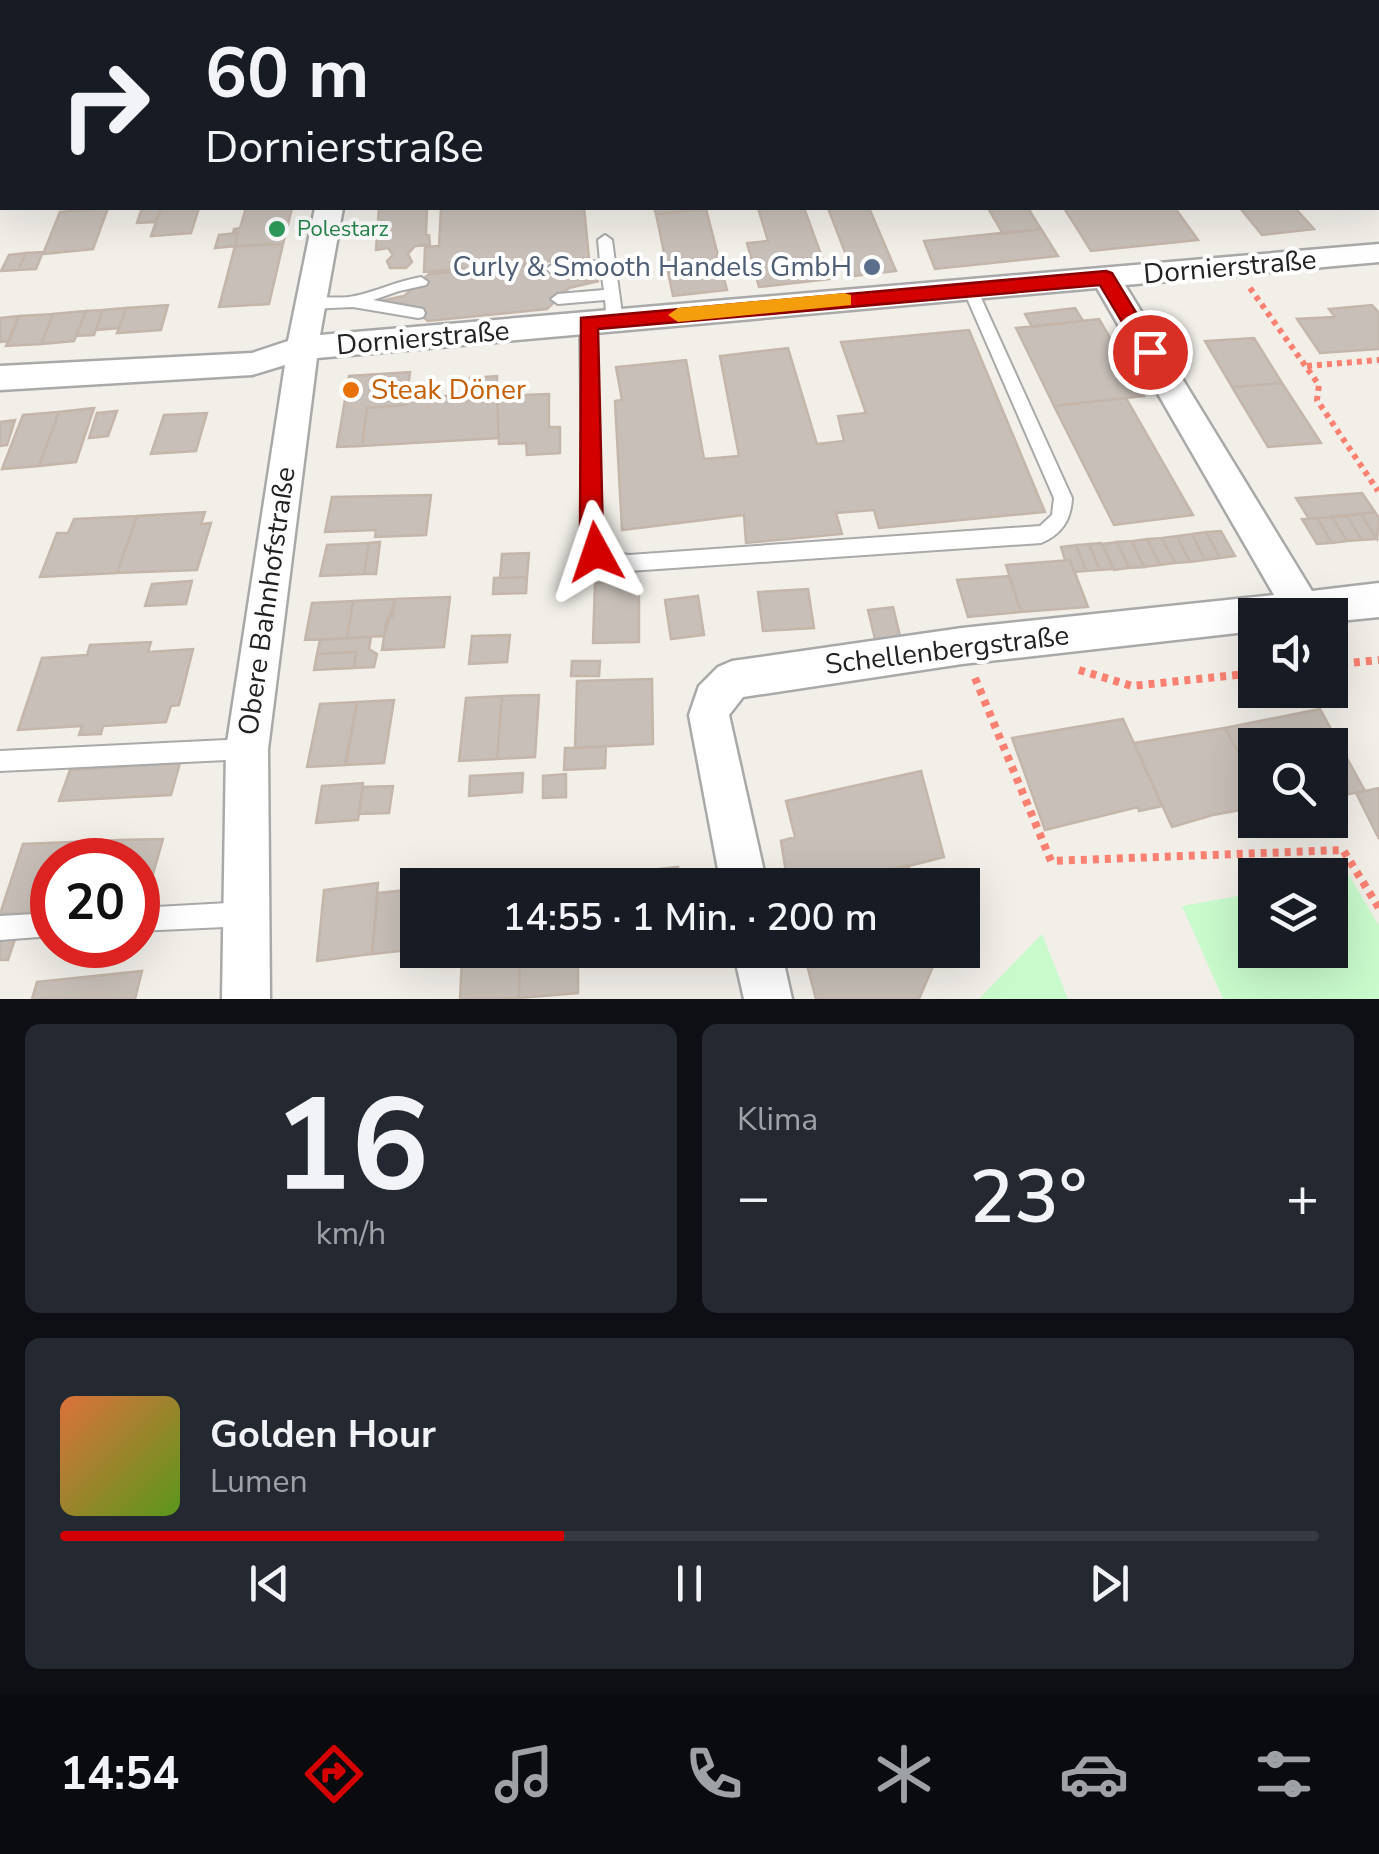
<!DOCTYPE html>
<html lang="de">
<head>
<meta charset="utf-8">
<style>
  body { margin:0; font-family:"Nunito Sans",sans-serif; background:#242831; color:#f1f3f6; height:100vh; display:flex; flex-direction:column; font-size:38px; white-space:nowrap }
  * { box-sizing:border-box; margin:0 }
  p { font-size:32px; color:#9ea1a6 }
  .icon { flex:none; width:55px; height:55px; fill:none; stroke:currentColor; stroke-width:2; stroke-linecap:round; stroke-linejoin:round }
  .map { position:relative; height:999px; overflow:hidden }
  .panel { display:flex; flex-direction:column; gap:25px; padding:25px; background:#0d0f14; flex:1 }
  .panel>* { flex:none }
  .hud { position:absolute; left:0px; top:0px; width:1380px; height:210px; box-shadow:0 10px 40px #0002; background:#171b24; color:#f1f3f6; overflow:hidden }
  .controls { position:absolute; left:1238px; top:598px; display:grid; gap:20px }
  .controls a { display:grid; place-items:center; width:110px; height:110px; border-radius:0px; background:#171b24; box-shadow:0 10px 40px #0002; font-size:50px }
  .speed { position:absolute; left:30px; top:838px; display:flex; gap:20px; font-size:50px; font-weight:700; text-align:center }
  .speed>* { display:grid; place-content:center; width:130px; height:130px; border-radius:50%; background:#171b24; box-shadow:0 10px 40px #0002; line-height:1 }
  .speed .limit { border:15px solid #d22; background:#fff; color:#111 }
  .pin { position:absolute; display:grid; place-items:center; width:85px; height:85px; color:#fff; margin:-42px; border:5px solid #fff; border-radius:50%; box-shadow:0 2px 10px #0007 }
  .me { position:absolute; width:110px; margin:-55px; rotate:355deg; stroke-linejoin:round; filter:drop-shadow(0 0 8px #0008) }
  .turn { display:flex; align-items:center; gap:35px; height:210px; padding:0 40px; font-size:45px }
  .turn .icon { width:130px; height:130px; stroke-width:2.5 }
  .turn b { display:block; font-size:70px; line-height:85px }
  .big { font-size:75px; font-weight:600; line-height:1.1 }
  .panel .card { flex:1; display:flex; flex-direction:column; justify-content:center; gap:15px; min-width:0; padding:0 35px; border-radius:15px; background:#242831 }
  .panel .dial { align-items:center; gap:0 }
  .dial b { font-size:130px; line-height:1 }
  .song { display:flex; align-items:center; gap:30px }
  .cover { width:120px; height:120px; border-radius:15px; background:linear-gradient(135deg,hsl(20 70% 55%),hsl(90 70% 35%)) }
  .played { height:10px; border-radius:5px; background:linear-gradient(90deg,#d40000 40%,#363941 40%) }
  .keys { display:flex; justify-content:space-around; direction:ltr }
  .heat { display:flex; justify-content:space-between; align-items:center; font-size:55px; direction:ltr }
  .panel .tiles { flex:1; display:grid; gap:25px; grid-template-columns:1fr 1fr }
  .card:last-child { grid-column:span 2 }
  .trip { position:absolute; left:400px; top:868px; width:580px; height:100px; border-radius:0px; background:#171b24; box-shadow:0 10px 40px #0002; font-weight:600; line-height:100px; text-align:center }
  .dock { display:flex; height:160px; justify-content:space-around; align-items:center; background:#090b0e; color:#9ea1a6 }
  .dock .icon { width:70px; height:70px }
  .dock .on { color:#d40000 }
  .dock b { font-size:45px; color:#f1f3f6 }
  .map>svg:first-child { display:block }
  .park { fill:#c8facc }
  .building { fill:#c7bfb8; stroke:#c4b6ab; stroke-width:2.5 }
  .lines { fill:none; stroke-linecap:round; stroke-linejoin:round }
  .lane-casing { stroke:#a9a9a9; stroke-width:4 }
  .street-casing { stroke:#a9a9a9; stroke-width:5 }
  .secondary-casing { stroke:#707d05; stroke-width:55 }
  .path-far2 { stroke:#fa8072; stroke-width:5; stroke-dasharray:4 4; stroke-linecap:butt }
  .path-far1 { stroke:#fa8072; stroke-width:6; stroke-dasharray:5 5; stroke-linecap:butt }
  .path { stroke:#fa8072; stroke-width:8; stroke-dasharray:6 6; stroke-linecap:butt }
  .lane { fill:#fff; fill-rule:evenodd }
  .street { fill:#fff; fill-rule:evenodd }
  .secondary { stroke:#f7fabf; stroke-width:50 }
  .route { fill:#d40000; stroke:#8a0000; stroke-width:2.5 }
  .slow { fill:#f59e0b }
  .leisure-dot { fill:#2e9e5b; stroke:#fff; stroke-width:4 }
  .service-dot { fill:#5c6f8a; stroke:#fff; stroke-width:4 }
  .food-dot { fill:#e8710a; stroke:#fff; stroke-width:4 }
  .labels { text-anchor:middle; dominant-baseline:central; stroke-width:8; stroke-linejoin:round; paint-order:stroke }
  .far-leisure-label { font-size:22px; fill:#27864d; stroke:#fff; text-anchor:start }
  .service-label { font-size:28px; fill:#4e5e75; stroke:#fff; text-anchor:end }
  .street-label { font-size:28px; fill:#222; stroke:#fff }
  .food-label { font-size:28px; fill:#c56008; stroke:#fff; text-anchor:start }
</style>
</head>
<body>
<div class="map">
<svg width="1379" height="999" viewBox="0 0 1379 999">
  <rect width="100%" height="100%" fill="#f2efe9"/>
  <path class="park" d="M1349,875L1379,926V999H1223L1182,906L1255,893V950H1330V879Z
    M1042,934L1068,999H979Z"/>
  <path class="building" d="M108,208L93,249L43,254L60,212Z
    M142,208H161L156,222L137,223Z
    M161,208H199L191,233L151,236Z
    M246,208H292L283,244L235,246L238,233L233,234L234,229L240,228Z
    M379,208H427L426,234L429,235L430,245L415,246L408,254L412,262L406,268H390L387,261L393,255L388,248L376,250Z
    M441,208H584L589,258L424,272L425,247L439,246Z
    M654,208H706V209L656,214Z
    M758,208H804L830,279L759,287L747,243L768,241Z
    M828,208H869L896,271L854,276Z
    M988,208H1028L1041,229L1003,234Z
    M1064,208H1175L1198,240L1091,251Z
    M1240,208H1295L1314,229L1262,235Z
    M706,209L727,290L673,296L656,214Z
    M1041,229L1058,256L935,269L924,241Z
    M238,233L235,246L215,248L219,235Z
    M283,244L269,304L219,307L235,246Z
    M43,252L36,269L18,270L26,253Z
    M26,253L18,270L1,271L9,255Z
    M545,264L569,279L599,281L569,288L547,309L428,321L405,304L375,302L404,296L429,274Z
    M168,305L161,330L117,333L126,308Z
    M1372,305L1379,313V349L1320,353L1297,319L1335,317L1329,309Z
    M126,308L119,328L96,330L103,310Z
    M1075,308L1083,321L1032,327L1025,314Z
    M103,310L94,335L76,336L86,311Z
    M86,311L74,341L41,344L53,314Z
    M53,314L41,344L6,346L19,316Z
    M19,316L9,341L0,342V318Z
    M1099,319L1144,396L1054,406L1016,328Z
    M969,330L1045,512L879,528L874,510L836,513L842,534L746,543L744,515L622,530L615,401L622,400L616,367L686,360L704,459L739,456L720,356L788,348L817,444L844,441L838,416L866,413L841,342Z
    M1254,338L1282,383L1232,387L1205,341Z
    M410,372L406,405L367,408L362,446L337,447L349,376Z
    M497,376V399L466,401L470,378Z
    M1282,383L1321,443L1268,447L1232,387Z
    M549,394V427H560V453L527,455L526,443L499,444L497,396Z
    M466,395V401L497,399L499,438L362,446L367,408L406,405L407,398Z
    M1126,398L1193,515L1114,525L1054,406Z
    M94,408L76,462L39,466L59,412Z
    M117,411L108,436L89,438L97,413Z
    M59,412L39,466L2,469L23,415Z
    M207,413L196,451L151,454L164,415Z
    M15,420L7,445L0,446V422Z
    M1362,493L1375,512L1309,519L1296,498Z
    M431,495L426,535L375,537L376,530L325,532L332,497Z
    M205,512L201,524L211,523L197,570L117,573L137,516Z
    M1375,512L1379,518L1377,539L1361,514Z
    M1361,514L1377,539L1362,540L1347,516Z
    M137,516L117,573L40,577L57,533H68L74,519Z
    M1347,516L1362,540L1347,541L1332,517Z
    M1332,517L1347,541L1332,543L1317,518Z
    M1317,518L1332,543L1317,544L1302,519Z
    M1221,531L1235,556L1220,558L1206,532Z
    M1206,532L1220,558L1205,560L1192,534Z
    M1192,534L1205,560L1190,562L1177,536Z
    M1177,536L1190,562L1175,563L1162,538Z
    M1162,538L1175,563L1160,565L1147,539Z
    M1147,539L1160,565L1144,567L1132,541Z
    M1132,541L1144,567L1129,568L1117,542Z
    M380,542L376,574H364L369,543Z
    M1117,542L1129,568L1114,570L1102,544Z
    M369,543L364,574L320,576L327,545Z
    M1101,543L1102,544L1114,569L1100,570L1089,544Z
    M1089,544L1100,570L1086,571L1076,545Z
    M1076,545L1086,571L1074,572L1070,560H1065L1061,547Z
    M529,553L527,577L500,578L502,554Z
    M1070,560L1088,607L1021,612L1006,565Z
    M1009,576L1021,612L968,617L957,580Z
    M527,577L526,593L493,594L494,578Z
    M192,581L186,604L145,606L152,584Z
    M639,582V642L593,643L595,583Z
    M808,589L814,628L763,631L758,592Z
    M698,596L704,635L671,639L665,600Z
    M450,597L444,647L382,650L387,618L392,617L395,599Z
    M395,599L384,636L347,638L353,601Z
    M353,601L347,638L305,640L312,603Z
    M893,607L900,636L875,639L868,610Z
    M510,635L507,662L469,664L472,636Z
    M371,637L369,649L377,654L374,667L354,668L356,652L317,654L320,640Z
    M151,642L148,652L193,649L179,705L171,706L166,722L103,726L101,734L79,735L82,726L18,730L42,658L87,655L90,645Z
    M356,652L354,668L314,670L317,654Z
    M572,661H600L599,676H571Z
    M652,679L653,744L575,748L577,681Z
    M539,695L535,757L497,759L502,696Z
    M502,696L497,759L459,761L466,698Z
    M394,700L384,763L346,765L357,702Z
    M357,702L345,765L307,767L320,704Z
    M1320,709L1365,791L1343,795L1340,790L1330,792V745H1255V783L1225,728Z
    M1123,719L1162,806L1139,811L1138,807L1045,830L1012,738Z
    M1225,728L1255,783V812L1248,813L1246,809L1213,815L1172,827L1134,743Z
    M606,746L605,768L564,770L565,748Z
    M180,763L171,795L59,801L70,770Z
    M921,771L944,857L834,885H788L781,841L795,837L786,801Z
    M523,773L522,792L469,796L470,776Z
    M566,774V797L543,798V776Z
    M363,783L358,820L316,823L322,786Z
    M393,786L389,813L359,814L363,787Z
    M1379,788V839L1356,793Z
    M163,839L143,909H138V860H110L117,840Z
    M117,840L110,860H64L70,842Z
    M70,842L64,860H52V892L46,912L0,914L23,844Z
    M908,865L915,885H834L870,875Z
    M678,867L679,885H587L586,877Z
    M378,883L372,954L317,961L324,890Z
    M418,889V949L372,954L378,893Z
    M15,939L8,960H0V940Z
    M95,945H135L133,952L92,955Z
    M578,950V993L519,998L520,953Z
    M589,950H685V951L589,961Z
    M803,950H940L919,999H816Z
    M520,953L519,998L460,999L462,958Z
    M142,971L135,999H32L37,982Z"/>
  <g class="lines">
    <defs>
      <path id="lane" d="M61,0H141L139,2H60Z
        M0,2H5H2V8H0Z
        M605,235L612,240L623,321L615,326L607,321L605,300L558,304L551,299L558,294L604,290L601,270L553,274L546,269L553,264L600,261L598,240Z
        M421,277L428,282L426,285L399,291L373,300L423,309L425,313L423,317L418,318L353,307L309,309L302,304C314,294 333,299 349,297C371,294 396,281 421,277Z
        M970,284L977,289L1072,498C1071,520 1062,534 1041,543L629,571L610,569L590,557L583,537L580,323L588,318L596,323L601,537L604,547L613,553L629,555L1040,526L1052,515L1054,498L963,289Z
        M247,739L254,742L257,749L254,756L247,759L0,771V751Z
        M246,902L254,906L258,914L254,922L246,926L138,931V908Z
        M52,913V936L0,940V916Z"/>
      <path id="street" d="M249,0H271V2H250Z
        M507,0H529L530,2H509Z
        M1279,0H1302L1304,2H1281Z
        M1378,78H1379V93H1378Z
        M1378,104H1379V118H1378Z
        M315,208H343L320,335L1379,244V262L1125,285L1312,591L1379,583V617L1330,622V615H1255V631L962,664L743,697L729,715L767,885H721L689,715L699,686L718,667L732,661L962,628L1274,595L1097,288L317,358L268,749L270,999H222L226,749L285,365L252,375L0,390V366L252,353L288,341Z
        M733,950H781L792,999H744Z"/>
      <path id="secondary" d="M904,2L916,0
        M0,163L2,162"/>
    </defs>
    <use href="#lane" class="lane-casing"/>
    <use href="#street" class="street-casing"/>
    <use href="#secondary" class="secondary-casing"/>
    <path class="path-far2" d="M832,2L844,0"/>
    <path class="path-far1" d="M1250,288L1319,385L1317,400L1378,491
      M1307,366L1379,360"/>
    <path class="path" d="M1330,665L1379,660
      M1079,670L1132,686L1255,673
      M975,678L1051,861L1343,850L1379,908"/>
    <use href="#lane" class="lane"/>
    <use href="#street" class="street"/>
    <use href="#secondary" class="secondary"/>
  </g>
  <path class="route" d="M1106,271L1112,273L1157,347V357H1143L1100,285L598,329L603,537L608,552L604,559H587L580,537L581,318Z"/>
  <path class="slow" d="M844,293L851,295V305L678,322L668,315L678,308Z"/>
  <circle class="leisure-dot" cx="277" cy="229" r="10"/>
  <circle class="service-dot" cx="872" cy="267" r="10"/>
  <circle class="food-dot" cx="351" cy="390" r="10"/>
  <g class="labels">
    <g class="far-leisure-label">
      <text x="297" y="229">Polestarz</text>
    </g>
    <g class="service-label">
      <text x="852" y="267">Curly &amp; Smooth Handels GmbH</text>
    </g>
    <g class="street-label">
      <text transform="translate(1230 267) rotate(-5)">Dornierstraße</text>
      <text transform="translate(423 338) rotate(-5)">Dornierstraße</text>
      <text transform="translate(267 601) rotate(-82)">Obere Bahnhofstraße</text>
      <text transform="translate(947 650) rotate(-7)">Schellenbergstraße</text>
    </g>
    <g class="food-label">
      <text x="371" y="390">Steak Döner</text>
    </g>
  </g>
</svg>
<div class="controls">
<a><svg class="icon" aria-label="sound" viewBox="0 0 24 24"><path d="M4 9h4l5-4v14l-5-4H4zM17 9q2 3 0 6"/></svg></a>
<a><svg class="icon" aria-label="search" viewBox="0 0 24 24"><circle cx="10" cy="10" r="6"/><path d="M15 15l6 6"/></svg></a>
<a><svg class="icon" aria-label="layers" viewBox="0 0 24 24"><path d="M12 4l9 5-9 5-9-5zM3 14l9 5 9-5"/></svg></a>
</div>
<div class="speed"><div class="limit">20</div></div>
<div class="pin" style="left:1150px;top:352px;background:#d93025"><svg class="icon" aria-label="arrive" viewBox="0 0 24 24"><path d="M6 21V4h12l-3 4 3 4H6"/></svg></div>
<svg class="me" style="left:596px;top:552px" viewBox="-20 -20 40 40"><path d="M0-17L14 15 0 8-14 15z" fill="#d40000" stroke="#fff" stroke-width="4"/></svg>
<div class="trip">14:55 · 1 Min. · 200 m</div>
<div class="hud">
<div class="turn"><svg class="icon" aria-label="right" viewBox="0 0 24 24"><path d="M7 20v-9h11M14 6l5 5-5 5"/></svg><div><b>60 m</b>Dornierstraße</div></div>
</div>
</div>
<section class="panel">
<div class="tiles">
<div class="card dial"><b>16</b><p>km/h</p></div>
<div class="card"><p>Klima</p>
<div class="heat"><a>−</a><b class="big">23°</b><a>+</a></div>
</div>
<div class="card">
<div class="song"><i class="cover"></i><div><b>Golden Hour</b><p>Lumen</p></div></div>
<div class="played"></div>
<div class="keys"><svg class="icon" aria-label="previous" viewBox="0 0 24 24"><path d="M18 5L8 12l10 7zM5 5v14"/></svg><svg class="icon" aria-label="pause" viewBox="0 0 24 24"><path d="M8 5v14M16 5v14"/></svg><svg class="icon" aria-label="next" viewBox="0 0 24 24"><path d="M6 5l10 7-10 7zM19 5v14"/></svg></div>
</div>
</div>
</section>
<nav class="dock">
<b>14:54</b>
<svg class="icon on" aria-label="directions" viewBox="0 0 24 24"><path d="M12 3l9 9-9 9-9-9zM9 14v-3h6M13 9l2 2-2 2"/></svg>
<svg class="icon" aria-label="music" viewBox="0 0 24 24"><path d="M9 18V5l10-2v13"/><circle cx="6" cy="18" r="3"/><circle cx="16" cy="16" r="3"/></svg>
<svg class="icon" aria-label="phone" viewBox="0 0 24 24"><path d="M5 4h4l2 5-3 2q2 4 5 5l2-3 5 2v4C11 20 4 13 5 4z"/></svg>
<svg class="icon" aria-label="climate" viewBox="0 0 24 24"><path d="M12 3v18M4 7l16 10M4 17L20 7"/></svg>
<svg class="icon" aria-label="car" viewBox="0 0 24 24"><path d="M5 17H2v-5l4-1 3-4h7l3 4 3 1v5h-3M9 17h6M6 11h13"/><circle cx="7" cy="17" r="2"/><circle cx="17" cy="17" r="2"/></svg>
<svg class="icon" aria-label="filters" viewBox="0 0 24 24"><path d="M4 7h16M4 17h16"/><circle cx="9" cy="7" r="2"/><circle cx="15" cy="17" r="2"/></svg>
</nav>
</body>
</html>
